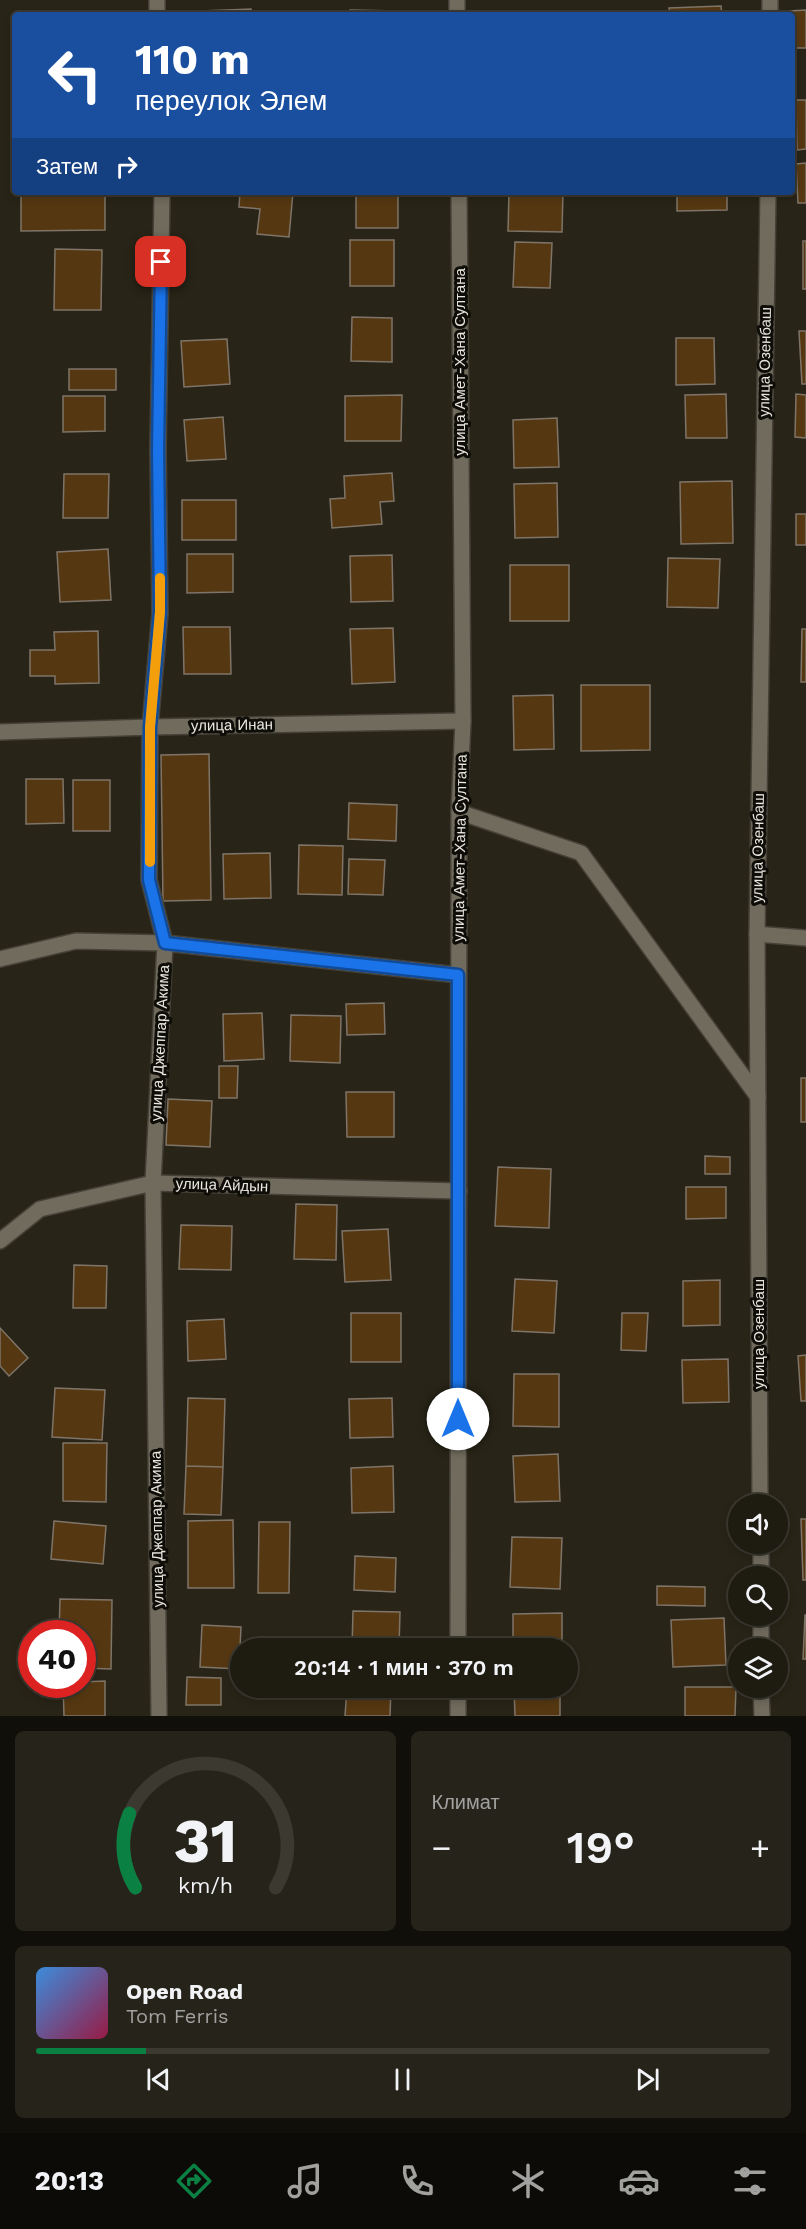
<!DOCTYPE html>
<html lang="ru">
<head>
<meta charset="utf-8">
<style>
  body { margin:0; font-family:"Work Sans",sans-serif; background:#26241a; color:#f1f3f6; height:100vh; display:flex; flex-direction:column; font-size:22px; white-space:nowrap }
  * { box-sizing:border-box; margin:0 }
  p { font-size:20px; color:#a1a19f }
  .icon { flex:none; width:33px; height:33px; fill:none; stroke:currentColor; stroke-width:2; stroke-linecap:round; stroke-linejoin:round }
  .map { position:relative; height:1716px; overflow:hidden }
  .drawer { display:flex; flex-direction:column; gap:15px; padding:15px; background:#100f09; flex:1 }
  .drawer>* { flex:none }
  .banner { position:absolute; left:12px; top:12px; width:783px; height:183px; border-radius:6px; box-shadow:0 3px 9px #0003,0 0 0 2px #3c3931; background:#1a4fa0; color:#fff; overflow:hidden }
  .fabs { position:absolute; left:728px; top:1494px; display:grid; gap:12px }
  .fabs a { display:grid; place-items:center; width:60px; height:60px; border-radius:50%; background:#1e1b11; box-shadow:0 3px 9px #0003,0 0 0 2px #3c3931; font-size:30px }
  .speed { position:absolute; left:18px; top:1620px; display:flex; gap:12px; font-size:30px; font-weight:700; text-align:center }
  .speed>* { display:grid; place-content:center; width:78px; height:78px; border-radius:50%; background:#1e1b11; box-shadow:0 3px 9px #0003,0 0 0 2px #3c3931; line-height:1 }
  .speed .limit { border:9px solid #d22; background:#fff; color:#111 }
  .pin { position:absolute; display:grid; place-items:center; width:51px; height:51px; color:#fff; margin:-26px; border-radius:12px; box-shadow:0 3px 9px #0006 }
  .me { position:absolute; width:66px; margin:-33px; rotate:0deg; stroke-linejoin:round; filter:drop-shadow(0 0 4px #0008) }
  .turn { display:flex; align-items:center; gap:21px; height:126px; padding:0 24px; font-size:27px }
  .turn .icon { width:78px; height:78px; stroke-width:2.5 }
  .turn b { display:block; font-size:42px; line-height:51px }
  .then { display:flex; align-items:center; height:57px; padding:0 24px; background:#0003; gap:12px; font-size:22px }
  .big { font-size:45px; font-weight:600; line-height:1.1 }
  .drawer .card { flex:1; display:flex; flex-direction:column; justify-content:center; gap:9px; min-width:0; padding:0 21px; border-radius:9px; background:#26241a }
  .drawer .dial { align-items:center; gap:0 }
  .dial svg { height:156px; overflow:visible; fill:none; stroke:#3c3931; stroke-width:7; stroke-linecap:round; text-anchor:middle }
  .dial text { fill:#f1f3f6; stroke:none }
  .song { display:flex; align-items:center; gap:18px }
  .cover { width:72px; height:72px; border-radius:9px; background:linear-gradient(135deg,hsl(210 70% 55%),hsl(340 70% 35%)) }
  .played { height:6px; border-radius:3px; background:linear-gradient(90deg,#0b8043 15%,#3c3931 15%) }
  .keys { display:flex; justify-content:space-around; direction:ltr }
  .heat { display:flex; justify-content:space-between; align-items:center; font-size:33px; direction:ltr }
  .drawer .tiles { flex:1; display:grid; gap:15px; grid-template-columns:1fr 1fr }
  .card:last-child { grid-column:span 2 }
  .trip { position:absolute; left:230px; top:1638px; width:348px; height:60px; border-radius:30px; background:#1e1b11; box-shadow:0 3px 9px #0003,0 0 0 2px #3c3931; font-weight:600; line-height:60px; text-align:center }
  .menu { display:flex; height:96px; justify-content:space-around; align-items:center; background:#0c0b07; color:#a1a19f }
  .menu .icon { width:42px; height:42px }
  .menu .selected { color:#0b8043 }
  .menu b { font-size:27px; color:#f1f3f6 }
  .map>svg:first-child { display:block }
  .building { fill:#553812; stroke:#7f7468; stroke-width:1.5 }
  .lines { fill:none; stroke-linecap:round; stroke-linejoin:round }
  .service-casing { stroke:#454138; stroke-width:18 }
  .minor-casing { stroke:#454138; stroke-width:18 }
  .tertiary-casing { stroke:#454138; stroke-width:18 }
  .service { stroke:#706b5c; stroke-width:15 }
  .minor { stroke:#706b5c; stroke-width:15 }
  .tertiary { stroke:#706b5c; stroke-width:15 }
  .route-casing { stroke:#114b97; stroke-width:15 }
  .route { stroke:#1a73e8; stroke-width:10 }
  .slow { stroke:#f59e0b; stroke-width:10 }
  .labels { text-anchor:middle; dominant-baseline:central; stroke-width:6; stroke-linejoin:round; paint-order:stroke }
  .street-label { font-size:15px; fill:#e9e7de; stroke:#0f0d08 }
</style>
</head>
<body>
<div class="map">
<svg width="806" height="1716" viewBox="0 0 806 1716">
  <rect width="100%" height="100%" fill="#282417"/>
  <path class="building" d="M721,6L722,15H670L669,8Z
    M251,9V15H202L201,11Z
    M350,10L397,11V15H350Z
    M806,10V48H792V15H789V11Z
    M30,12L87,14V15H30Z
    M796,100H806V149L797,150Z
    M806,163V203H798L796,164Z
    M21,192L105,193V230L21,231Z
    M240,192H293L289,237L257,234L260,209L239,207Z
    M356,192H398V228H356Z
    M509,192H563L562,232L508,231Z
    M677,192H727V210L677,211Z
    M350,240H394V286H350Z
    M803,241H806V289H803Z
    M515,242L552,243L550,288L513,287Z
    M55,249L102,250L101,310H54Z
    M352,317L392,318V362L351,361Z
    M799,331H806V384H802Z
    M676,338H714L715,384L676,385Z
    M227,339L230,384L184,387L181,341Z
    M69,369H116V390H69Z
    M726,394L727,438H686L685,395Z
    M796,394L806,395V438L795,437Z
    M402,395L401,441H345V396Z
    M63,396H105V431L63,432Z
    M223,417L226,459L187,461L184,420Z
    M557,418L559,467L514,468L513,420Z
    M392,473L394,501L380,502L382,524L332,528L330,499L345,498L344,476Z
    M64,474H109L108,518H63Z
    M732,481L733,543L681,544L680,482Z
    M557,483L558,537L515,538L514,484Z
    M182,500H236V540H182Z
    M796,514H806V545H796Z
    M108,549L111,600L60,602L57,552Z
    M187,554H233V592L187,593Z
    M392,555L393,601L351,602L350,556Z
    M668,558L720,559L718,608L667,607Z
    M510,565H569V621H510Z
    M183,627H230L231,674H184Z
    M393,628L395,682L352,684L350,629Z
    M802,629H806V682H801Z
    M98,631L99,683L55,684V676H30V650H55L54,632Z
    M581,685H650V750L581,751Z
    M553,695L554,749L514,750L513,696Z
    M209,754L211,900L163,901L161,755Z
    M26,779H63L64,823L26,824Z
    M73,780H110V831H73Z
    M349,803L397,805L396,841L348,839Z
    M299,845L343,846L342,895L298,894Z
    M270,853L271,898L224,899L223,854Z
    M349,859L385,860L383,895L348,894Z
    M384,1003L385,1034L347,1035L346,1004Z
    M262,1013L264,1059L224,1061L223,1014Z
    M291,1015L341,1016L340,1063L290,1061Z
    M219,1066H238L237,1098H219Z
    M801,1078H806V1122H801Z
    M346,1092H394V1137H347Z
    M168,1099L212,1101L210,1147L166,1145Z
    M705,1156L730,1157V1174H705Z
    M498,1167L551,1169L549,1228L495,1226Z
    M686,1187H726V1218L686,1219Z
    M296,1204L337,1205L336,1260L294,1259Z
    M181,1225L232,1226L231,1270L179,1269Z
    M388,1229L391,1280L345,1282L342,1231Z
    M74,1265L107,1266L106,1308H73Z
    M515,1279L557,1281L554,1333L512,1331Z
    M720,1280V1325L683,1326V1281Z
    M351,1313H401V1362H351Z
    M622,1313H648L646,1351L621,1350Z
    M224,1319L226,1359L188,1361L187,1321Z
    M0,1328L28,1358L9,1376L0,1366Z
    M806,1355V1401H801L798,1356Z
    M728,1359L729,1402L683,1403L682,1360Z
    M514,1374H559V1427L513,1426Z
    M55,1388L105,1390L102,1440L52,1437Z
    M188,1398L225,1399L223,1467L186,1466Z
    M392,1398L393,1437L350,1438L349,1399Z
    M63,1443H107L106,1502L63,1501Z
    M558,1454L560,1501L515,1502L513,1456Z
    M186,1466L223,1467L221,1515L184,1514Z
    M393,1466L394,1512L352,1513L351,1468Z
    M801,1519H806V1580H803Z
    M233,1520L234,1588H188V1521Z
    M54,1521L106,1526L103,1564L51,1559Z
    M259,1522H290L289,1593H258Z
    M512,1537L562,1538L560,1589L510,1587Z
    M355,1556L396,1558L395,1592L354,1590Z
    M657,1586L705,1587V1606L657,1605Z
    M60,1599L112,1600L111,1669L82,1668V1634H59Z
    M353,1611L400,1612L399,1648H352Z
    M562,1613V1648H513V1614Z
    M805,1615H806V1659H803Z
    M724,1618L726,1665L673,1667L671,1620Z
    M202,1625L241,1627L239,1669L200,1667Z
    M187,1677L221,1678V1705H186Z
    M105,1681V1716H64L63,1684H82V1682Z
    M685,1687H736L735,1716H685Z
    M347,1688H391L390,1716H345Z
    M514,1688H560V1716H515Z"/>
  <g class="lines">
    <defs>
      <path id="service" d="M459,812L581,853L758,1097
        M757,934L806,938"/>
      <path id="minor" d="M157,0V15
        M770,15V0
        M0,732L150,727L463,721
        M0,959L76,941L165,943L458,975
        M0,1241L40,1209L153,1183L459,1191
        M760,1504L757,934L768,192
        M761,1544V1576
        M761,1616V1648
        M761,1688L762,1716
        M159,1716L153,1183L165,943L149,880L150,727L160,613L158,450L162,192"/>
      <path id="tertiary" d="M457,0V15
        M458,1648L459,812L463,721L459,192
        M458,1688V1716"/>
    </defs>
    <use href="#service" class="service-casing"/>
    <use href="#minor" class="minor-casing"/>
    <use href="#tertiary" class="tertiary-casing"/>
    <use href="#service" class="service"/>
    <use href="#minor" class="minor"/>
    <use href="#tertiary" class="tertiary"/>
  </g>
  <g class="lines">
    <defs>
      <path id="route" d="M161,262L158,450L160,612L150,727L149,880L165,943L458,975V1419"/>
    </defs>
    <use href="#route" class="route-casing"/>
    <use href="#route" class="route"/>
    <path class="slow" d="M150,862V727L160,612V578"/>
  </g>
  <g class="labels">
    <g class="street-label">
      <text transform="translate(460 362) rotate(-90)">улица Амет-Хана Султана</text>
      <text transform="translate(765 362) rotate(-89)">улица Озенбаш</text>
      <text transform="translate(232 725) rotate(-1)">улица Инан</text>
      <text transform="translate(460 848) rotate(-89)">улица Амет-Хана Султана</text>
      <text transform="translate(758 848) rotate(-89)">улица Озенбаш</text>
      <text transform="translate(160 1043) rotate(-87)">улица Джеппар Акима</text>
      <text transform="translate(222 1185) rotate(2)">улица Айдын</text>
      <text transform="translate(759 1334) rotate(-90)">улица Озенбаш</text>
      <text transform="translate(157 1529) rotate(-91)">улица Джеппар Акима</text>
    </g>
  </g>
</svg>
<div class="fabs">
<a><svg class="icon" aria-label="sound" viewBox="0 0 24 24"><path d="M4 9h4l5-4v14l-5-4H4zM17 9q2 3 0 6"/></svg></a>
<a><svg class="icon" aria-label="search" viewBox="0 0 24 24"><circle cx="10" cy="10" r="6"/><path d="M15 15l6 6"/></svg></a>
<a><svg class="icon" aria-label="layers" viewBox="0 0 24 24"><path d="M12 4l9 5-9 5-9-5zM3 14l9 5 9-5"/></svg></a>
</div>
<div class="speed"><div class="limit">40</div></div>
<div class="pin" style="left:161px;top:262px;background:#d93025"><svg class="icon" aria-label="arrive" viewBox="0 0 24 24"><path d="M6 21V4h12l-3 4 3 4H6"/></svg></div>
<svg class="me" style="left:458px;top:1419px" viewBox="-20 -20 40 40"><circle r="19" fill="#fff"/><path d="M0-13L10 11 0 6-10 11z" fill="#1a73e8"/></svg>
<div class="trip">20:14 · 1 мин · 370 m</div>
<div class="banner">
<div class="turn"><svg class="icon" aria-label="left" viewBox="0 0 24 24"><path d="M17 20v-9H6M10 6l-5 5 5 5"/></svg><div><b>110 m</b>переулок Элем</div></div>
<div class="then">Затем<svg class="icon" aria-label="right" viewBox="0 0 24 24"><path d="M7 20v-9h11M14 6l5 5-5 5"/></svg></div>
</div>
</div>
<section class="drawer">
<div class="tiles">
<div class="card dial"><svg viewBox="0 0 100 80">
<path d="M14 69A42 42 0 1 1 86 69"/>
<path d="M14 69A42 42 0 0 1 11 31" stroke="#0b8043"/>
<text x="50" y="56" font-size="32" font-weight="700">31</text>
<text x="50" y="72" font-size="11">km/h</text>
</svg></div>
<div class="card"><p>Климат</p>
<div class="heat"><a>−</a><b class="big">19°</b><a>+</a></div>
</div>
<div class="card">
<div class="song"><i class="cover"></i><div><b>Open Road</b><p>Tom Ferris</p></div></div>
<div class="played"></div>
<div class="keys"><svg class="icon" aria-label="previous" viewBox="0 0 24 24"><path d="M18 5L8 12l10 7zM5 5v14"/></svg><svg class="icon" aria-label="pause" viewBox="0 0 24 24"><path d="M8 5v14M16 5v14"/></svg><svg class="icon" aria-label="next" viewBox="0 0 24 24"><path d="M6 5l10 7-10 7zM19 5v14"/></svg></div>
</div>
</div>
</section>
<nav class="menu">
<b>20:13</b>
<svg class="icon selected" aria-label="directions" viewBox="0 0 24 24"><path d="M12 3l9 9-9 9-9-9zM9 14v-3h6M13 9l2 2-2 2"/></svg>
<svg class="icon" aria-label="music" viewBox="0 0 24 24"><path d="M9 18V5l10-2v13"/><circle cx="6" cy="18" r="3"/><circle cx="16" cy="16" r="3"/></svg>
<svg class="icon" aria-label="phone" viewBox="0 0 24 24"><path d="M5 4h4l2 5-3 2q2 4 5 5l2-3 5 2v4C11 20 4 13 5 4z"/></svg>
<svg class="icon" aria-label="climate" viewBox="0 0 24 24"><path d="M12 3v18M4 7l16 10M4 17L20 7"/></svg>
<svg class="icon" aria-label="car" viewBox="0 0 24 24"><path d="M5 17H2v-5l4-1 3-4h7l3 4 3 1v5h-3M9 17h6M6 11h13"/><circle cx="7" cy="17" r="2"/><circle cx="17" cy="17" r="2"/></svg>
<svg class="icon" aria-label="filters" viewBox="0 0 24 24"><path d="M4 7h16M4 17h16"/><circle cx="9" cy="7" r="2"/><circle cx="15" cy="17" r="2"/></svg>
</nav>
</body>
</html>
